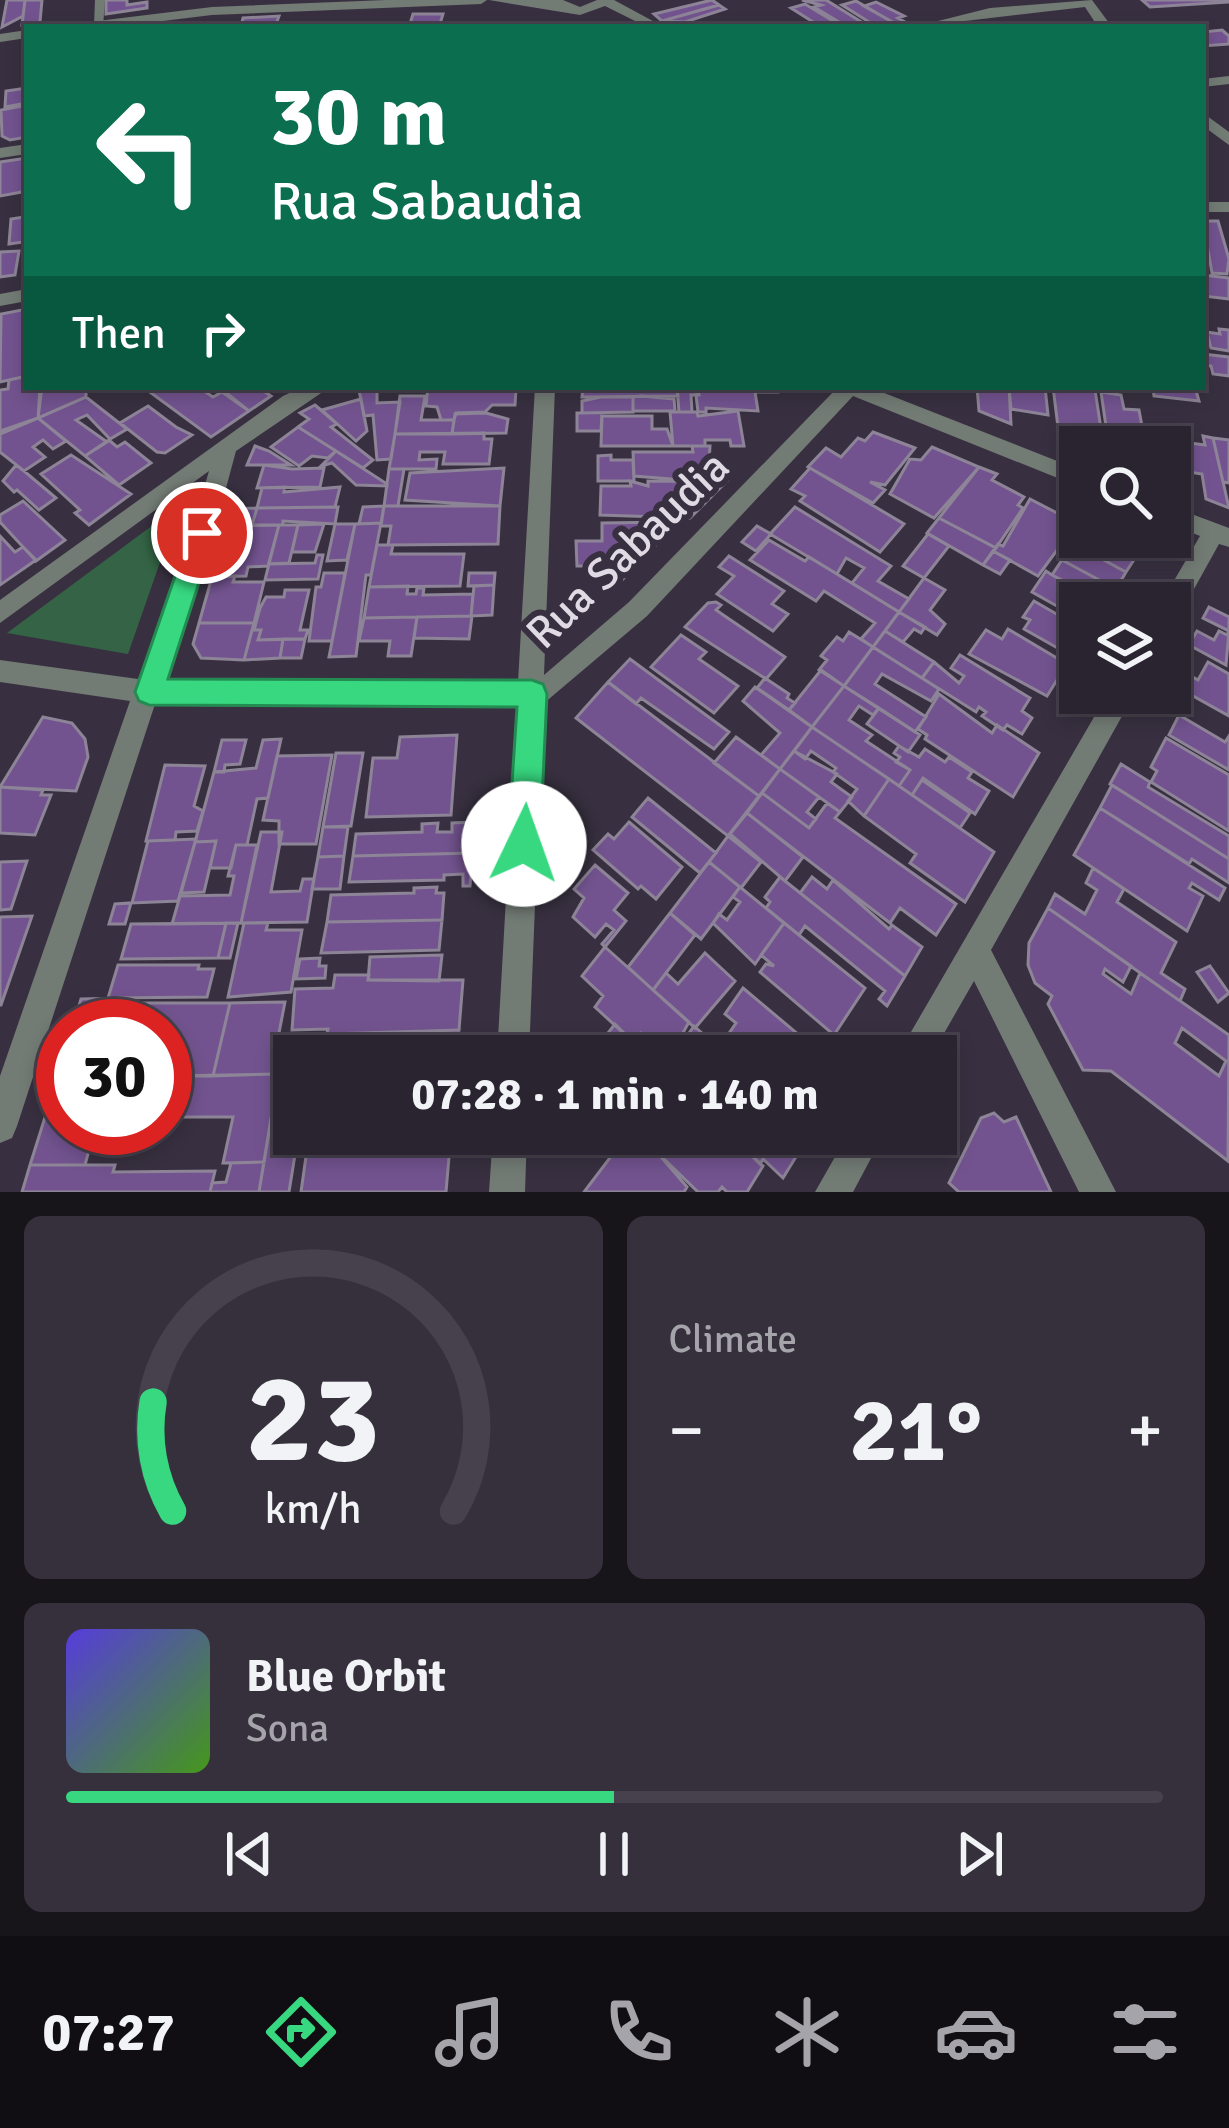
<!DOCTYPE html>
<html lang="en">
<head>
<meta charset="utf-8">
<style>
  body { margin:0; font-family:Signika,sans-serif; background:#36303c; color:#f1f3f6; height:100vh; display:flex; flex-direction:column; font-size:45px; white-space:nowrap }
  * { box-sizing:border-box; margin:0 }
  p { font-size:39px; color:#a5a4ab }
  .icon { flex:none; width:66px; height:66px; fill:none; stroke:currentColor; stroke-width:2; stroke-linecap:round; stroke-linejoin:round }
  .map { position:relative; height:1192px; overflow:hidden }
  .side { display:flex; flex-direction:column; gap:24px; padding:24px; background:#17141a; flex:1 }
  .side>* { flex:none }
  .top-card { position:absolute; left:24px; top:24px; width:1182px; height:366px; border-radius:0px; box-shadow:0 6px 18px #0003,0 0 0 3px #46414c; background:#0b6e4f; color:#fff; overflow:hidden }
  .fabs { position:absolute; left:1059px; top:426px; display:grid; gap:24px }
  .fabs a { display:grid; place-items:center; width:132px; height:132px; border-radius:0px; background:#2a2430; box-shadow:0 6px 18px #0003,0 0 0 3px #46414c; font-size:60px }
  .speed { position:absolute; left:36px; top:999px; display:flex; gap:24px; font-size:60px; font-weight:700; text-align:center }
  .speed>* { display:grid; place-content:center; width:156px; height:156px; border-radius:50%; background:#2a2430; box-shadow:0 6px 18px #0003,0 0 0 3px #46414c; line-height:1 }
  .speed .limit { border:18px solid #d22; background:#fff; color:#111 }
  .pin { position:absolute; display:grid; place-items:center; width:102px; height:102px; color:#fff; margin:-51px; border:6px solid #fff; border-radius:50%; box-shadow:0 3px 12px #0007 }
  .me { position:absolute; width:132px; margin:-66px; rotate:3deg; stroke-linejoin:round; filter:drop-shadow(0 0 9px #0008) }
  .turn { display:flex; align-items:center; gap:42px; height:252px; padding:0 48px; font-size:54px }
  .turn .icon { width:156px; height:156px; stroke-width:2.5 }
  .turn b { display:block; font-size:84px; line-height:102px }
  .then { display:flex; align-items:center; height:114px; padding:0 48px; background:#0003; gap:24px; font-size:45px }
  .big { font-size:90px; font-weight:800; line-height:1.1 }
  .side .widget { flex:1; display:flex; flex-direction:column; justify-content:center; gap:18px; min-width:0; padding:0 42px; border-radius:18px; background:#36303c }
  .side .dial { align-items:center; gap:0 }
  .dial svg { height:312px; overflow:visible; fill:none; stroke:#46414c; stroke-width:7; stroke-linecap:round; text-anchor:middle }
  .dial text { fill:#f1f3f6; stroke:none }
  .song { display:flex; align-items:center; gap:36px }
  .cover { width:144px; height:144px; border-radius:18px; background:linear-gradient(135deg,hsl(250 70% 55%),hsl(100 70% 35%)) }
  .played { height:12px; border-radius:6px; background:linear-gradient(90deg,#37d880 50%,#46414c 50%) }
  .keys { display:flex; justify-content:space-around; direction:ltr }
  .heat { display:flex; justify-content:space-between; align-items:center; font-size:66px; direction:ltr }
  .side .tiles { flex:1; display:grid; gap:24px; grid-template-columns:1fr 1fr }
  .widget:last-child { grid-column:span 2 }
  .trip { position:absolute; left:273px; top:1035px; width:684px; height:120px; border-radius:0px; background:#2a2430; box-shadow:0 6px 18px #0003,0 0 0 3px #46414c; font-weight:800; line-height:120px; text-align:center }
  .menu { display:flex; height:192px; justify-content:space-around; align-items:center; background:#110e13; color:#a5a4ab }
  .menu .icon { width:84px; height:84px }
  .menu .selected { color:#37d880 }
  .menu b { font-size:54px; color:#f1f3f6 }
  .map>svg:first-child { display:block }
  .green { fill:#346445 }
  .building { fill:#72538f; stroke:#8d8497; stroke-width:3; fill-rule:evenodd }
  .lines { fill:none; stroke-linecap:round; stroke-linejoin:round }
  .lane { fill:#737b75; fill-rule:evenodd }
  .street { fill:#737b75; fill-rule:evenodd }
  .route { fill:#37d880; stroke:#248c53; stroke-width:3 }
  .labels { text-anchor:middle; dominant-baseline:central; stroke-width:12; stroke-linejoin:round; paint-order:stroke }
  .street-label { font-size:45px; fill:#dfdae4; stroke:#383040 }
</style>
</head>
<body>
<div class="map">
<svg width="1229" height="1192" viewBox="0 0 1229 1192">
  <rect width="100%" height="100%" fill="#383040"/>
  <path class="green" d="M180,505L128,654L7,633Z"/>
  <path class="building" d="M7,0H25L23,16L2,27Z
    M25,0H42L40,22L22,25Z
    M106,0H127V5L147,2V8L106,14Z
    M712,0L719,5L662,21L654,14Z
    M802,0H826L868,26L844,25L814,7L821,5Z
    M1142,0H1229V2L1150,7Z
    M856,1L899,26L877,27L842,5Z
    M876,2L904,16L898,18L905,22L898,25L864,6Z
    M805,4L843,27H821L791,8Z
    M719,5L725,9L685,22L662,21Z
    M413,14H443L439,27H409Z
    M279,16L275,27H241L243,18Z
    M1222,30L1229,36V44L1203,46V32Z
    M27,88V103L5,107L6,91Z
    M27,105V137L10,140L2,136L1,110Z
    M27,158L22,192L0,196V162Z
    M24,217L23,242L9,244L11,219Z
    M1203,221H1218L1229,259L1227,274L1212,273Z
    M19,251L15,275L0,277V252Z
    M1203,275L1229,278V299L1203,296Z
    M27,309V376L0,382L1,314Z
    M1219,329L1229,330V351L1211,348L1207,332L1220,334Z
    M1203,354L1229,357V376L1213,374L1211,366L1203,365Z
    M27,376V387H40L38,418L0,431V390L8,389L9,380Z
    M42,387H86V397L38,418Z
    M143,387H198L213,397L222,392L249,411L211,437Z
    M219,387H257L271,396L249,411Z
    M377,387V403L400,402L391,459L377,460L373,415L364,416L359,390Z
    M428,387H510L516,390L515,405H492L485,412L456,413L454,420H441L437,407L426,406Z
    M583,387H677L678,396L582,397Z
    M677,387H698L699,395H691L692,412H679Z
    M768,387L775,392H755L758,411L706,408V412H698L696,395L701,387Z
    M977,387H1009L1011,424L979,411Z
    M1009,387H1045L1048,415L1011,409Z
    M1053,387H1100L1095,390L1102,435L1108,436L1109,447L1080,451L1060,443Z
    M1153,387H1195L1199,401L1154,396Z
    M1101,392L1121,395L1124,409L1139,410L1142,426L1153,428L1157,447H1109Z
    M400,396H425L421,420H454L452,434H395Z
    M641,396L674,399L675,411H633V397Z
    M86,397L127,429L110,439L87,415L76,420L107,442L85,456L38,418Z
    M601,397H633V412L582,413V401Z
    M361,399L367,431L356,441L322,410Z
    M315,405L337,424L331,427L373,460L363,468L298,427L309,419L300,413Z
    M148,406L176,427L192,435L165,453L157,452L120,423Z
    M738,411L744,446H731L730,440H705V446H673L670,412H697L698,416Z
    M486,413L508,419L506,433L452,434L455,414Z
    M577,413H602L601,431H577Z
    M602,416H652V429H667L673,446H601Z
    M38,418L66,441L53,449L43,440L33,447L45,457L24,471L0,452V434Z
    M298,427L336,451L328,458L312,456L299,466L271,447Z
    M1153,430L1180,433L1182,442L1205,445L1203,436L1213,438L1229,508L1206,499L1202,474L1170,469V447H1157Z
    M873,432L915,448L885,485L870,482L885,490L873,503L808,467L826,448L841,457L858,438L865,441Z
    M484,433V439H492L489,464H443L445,452H420L419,460L437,459L436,469H389L395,434Z
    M1213,438L1229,440V483L1223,482Z
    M109,440L117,447L125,442L151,463L119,485L85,456Z
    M255,446L269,451L291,465H247Z
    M692,446H710L708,482L634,476L633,452H693Z
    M932,447L979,467L934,518L890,494L910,459L921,460Z
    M336,451L387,484V486L356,485L332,463L321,466Z
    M71,455L131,494L89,525L75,513L80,510L41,474Z
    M611,455V460H633L634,481H598V456Z
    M16,465L24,471L56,498L39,510L17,490L14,492L3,481Z
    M264,465L292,469L324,468L320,487L257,488Z
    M979,467L997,474L992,480L1024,497L1018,505L1023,508L996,548L939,518Z
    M504,468L500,506L405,500L410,473Z
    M810,468L904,524L880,552L800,501L805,496L791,489Z
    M389,469H404L398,506H384Z
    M630,481L648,486V481L726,482L690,518L600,515L601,486H631Z
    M285,487L284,492L340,487L335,507L257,508L262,488Z
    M1030,499L1061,515L1069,503L1080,507V519L1038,576L993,551L998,544L1003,546Z
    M23,501L65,540L36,561L0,522V515Z
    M384,506H500L498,544L388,545L391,526H381Z
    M384,506L381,523L359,524L363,507Z
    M338,507L335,524L283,521V525H252L257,508Z
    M795,507L891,566L878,581L909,599L899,612L852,583L864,568L846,558L837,574L770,534Z
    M257,508L252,525L226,526L231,509Z
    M939,518L996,548L983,565L927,533Z
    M672,522L675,525L619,583L604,579V566H577L576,541H602V523Z
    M381,523L371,575H366L356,656L329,657L355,524Z
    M324,524L315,552H292L298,525Z
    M335,524H355L347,560L327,561Z
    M279,525H298L289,563L269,564Z
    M279,525L268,566L248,567L246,576L212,577L226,526Z
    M757,526L771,534L756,551L742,542Z
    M928,534L949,546L924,578L903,566Z
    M1080,534L1101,537L1137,555L1126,572L1074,544Z
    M0,536L15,552L23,547L36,560L0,585Z
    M1101,537H1145L1146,540L1137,555Z
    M769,540L805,561L809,557L899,612L873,647L861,639L875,623L824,591L816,601L750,560Z
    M1074,544L1126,572L1116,589L1062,560Z
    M377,545H393L391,554H464L460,586L369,587Z
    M993,551L1010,560L1000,574L983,565Z
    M317,555H323L318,579L265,580L269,564L315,563Z
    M729,556L784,591L772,604L788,614L773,631L717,594L734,576L719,567Z
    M1062,560L1116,589L1107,603L1052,575Z
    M1046,571L1052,575L1103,603H1080V619L1032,592Z
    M324,573H345L332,641H309L316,587H321Z
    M469,573H495L494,585L468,586Z
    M235,576L233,582H264L254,623H199L212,577Z
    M924,578L945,590L930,610L945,624L937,635L899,612Z
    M494,585L492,615L471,616L474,586Z
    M408,586L407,594H416L417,588H424L423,595L473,594L471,616L364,618L369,587Z
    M285,590H309L300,630H308L305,639L258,640L261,630H254L260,608L266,597H284Z
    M1034,601L1072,623L1075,617L1080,620V639L1070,655L1024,629L1030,620L1023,617Z
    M716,602L721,605L716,610L785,657L766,679L685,627L708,603Z
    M1209,607L1229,617V631L1203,618Z
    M899,612L925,627L921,633L914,629L903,642L885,631Z
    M472,616L469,639L414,638L417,617Z
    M417,617L411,656H388L390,641H359L364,618Z
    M199,623H254L244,660L201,658L193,644Z
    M1008,629L1067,664L1047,696L969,654L986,630L1002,639Z
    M252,630H261L258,640L283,639L280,658L244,660Z
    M885,631L934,662L922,678L873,647Z
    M1197,631L1214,640L1219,631L1227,635L1229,631L1226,665L1189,645Z
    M849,632L873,647L844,686L819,670L827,660L821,656L837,637L843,641Z
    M681,635L706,652L699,659L738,686L714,713L651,667Z
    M283,639H305L301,658H280Z
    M873,647L939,689L931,701L882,674L875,684L926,717L915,732L844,686Z
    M960,655L1030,698L1022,711L1032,718L1022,734L1007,725L1003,730L982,716L986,712L979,707L976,712L922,678L934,662L959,683L964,676L951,668Z
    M630,659L729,732L714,749L641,698L636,704L608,682Z
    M1208,662L1229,674V716L1170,683L1177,668L1198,680Z
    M821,670L844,686L812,727L789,710Z
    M765,678L789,694L787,698L795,703L789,710L757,688Z
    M608,682L759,796L728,836L576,718Z
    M844,686L879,708L873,715L859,706L849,720L872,735L866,741L910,770L899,786L812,727Z
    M755,687L812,727L780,769L761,755L780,733L743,701Z
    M939,694L992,733L997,725L1039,753L1013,797L925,739L927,735L918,729Z
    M879,708L920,735L908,752L867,724Z
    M1179,715L1225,742L1229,736V770L1169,735Z
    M43,717L72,723L85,739L88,757L76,791L0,787Z
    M812,727L889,779L864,816L848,801L857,789L833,772L836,768L811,751L805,759L794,751Z
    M457,735L451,815L366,817L373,758H397L400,737Z
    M736,737L780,769L759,796L714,763Z
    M1166,738L1229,775V831L1151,782L1157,771L1151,767Z
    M281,739L268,798L257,799L247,845H236L231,868H210L216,841L195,842L214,772L256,768L263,740Z
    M222,740H246L240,764L225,765L224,772H214Z
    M899,746L919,757L925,749L945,762L949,757L972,772L968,778L989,791L975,814L923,778L912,795L899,786L910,770L896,762L900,757L894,753Z
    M794,751L837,774L831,782L852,797L840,812L780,769Z
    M336,753H363L351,826L323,827Z
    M332,755L316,844H279V821L263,820L277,756Z
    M1121,764L1150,782L1148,787L1229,836V859L1110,784Z
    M165,765L205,766L194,806L203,811L197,831L176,832L175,840L146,841Z
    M780,769L819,797L807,812L816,819L809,828L762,793Z
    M889,779L994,852L965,902L910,863L916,854L864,816Z
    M922,780L970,813L960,828L912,795Z
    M1112,785L1229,859V883L1192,859L1189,864L1100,808Z
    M0,787L43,790L41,795H51L35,835L0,833Z
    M762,793L809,828L827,803L840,812L835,818L956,904L936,935L900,908L890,923L747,813Z
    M648,798L716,853L700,873L632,817Z
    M1100,808L1225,888L1219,900L1192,883L1189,888L1203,896L1187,931L1074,855Z
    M747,813L803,857L785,881L730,834Z
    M475,822L473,853L353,856L356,834L422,832V824L438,823L437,832H452V823Z
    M629,822L682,867L656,899L641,886L638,889L593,850L608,834L614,839Z
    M323,827H348L344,856L318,857Z
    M261,832H282L271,892L300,891L303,879H314L307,922L241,923Z
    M728,836L761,862L741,888L709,862Z
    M196,839L178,901L132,903L148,841Z
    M216,841L204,892L181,893L195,842Z
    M236,845H257L241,923L172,924L180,896L230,895L234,876H228Z
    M473,853L470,886H463V874L444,875V880L349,882L353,856Z
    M344,856L340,889H312L318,857Z
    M27,861L11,909L0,910V862Z
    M709,862L740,887L701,939L670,913Z
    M595,865L628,893L614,910L626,921L605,947L602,944L614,930L606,924L595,937L573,917L584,898L574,889Z
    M1093,868L1124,889L1117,902L1176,942L1161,973L1185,989L1180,1001L1048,908L1055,894L1085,914L1097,890L1086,883Z
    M780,877L905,976L887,1006L879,999L885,991L805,926L799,935L766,908L770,902L765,897Z
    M812,877L827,889L833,880L889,929L892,925L922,947L905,976L800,893Z
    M437,887L436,893H444L442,920L327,922L331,895L414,893V888Z
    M740,887L784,923L755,964L713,923L719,914L727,920L740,902L733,897Z
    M131,903L125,924H109L115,904Z
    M1048,908L1131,966L1123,982L1105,969L1103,974L1131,994L1140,973L1229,1035L1228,1161L1111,1071L1083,1070L1048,1004L1052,996L1035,983L1028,965L1029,943ZM1182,1028L1226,1061L1219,1076L1175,1043Z
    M670,913L695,935L653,990L628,967Z
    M32,916L1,1005H0V917Z
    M442,920L439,950L321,953L327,922Z
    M226,923L218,958L121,959L131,924Z
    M226,923H238L230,958H218Z
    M244,923H268L266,930H302L291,992L228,997Z
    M784,923L865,988L834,1035L760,972L766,964L774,966L761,955Z
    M605,947L689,1022L670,1056L641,1033L633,1042L595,1007L603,996L582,976Z
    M705,953L735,981L695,1028L653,990L666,973L678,984Z
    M442,955L439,981L368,980L370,957Z
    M320,958L319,966H326L325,978L296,979L300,959Z
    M118,965H199L198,969H214L207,997L108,998Z
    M1210,966L1229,993L1218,1002L1197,972Z
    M335,975H369L368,980H463L459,1030L327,1034L328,1029L292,1030L295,989L333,988Z
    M743,988L824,1056H739L723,1042L736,1023L725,1014Z
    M122,998L120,1003H230L213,1076H165V1026H73L81,999Z
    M285,1002L271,1074L213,1076L230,1003Z
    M615,1024L633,1042L648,1056H590Z
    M694,1026L704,1035L689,1056H673Z
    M459,1030L457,1049L425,1050V1056H351L353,1040L425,1037L426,1031Z
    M315,1034L311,1056H294V1068L280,1069L286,1035Z
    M279,1074L264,1162L223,1163L233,1117H165V1076Z
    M57,1079H63V1128H95L85,1165H30Z
    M994,1113L1004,1122L1016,1117L1051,1192H959L949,1183L981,1118Z
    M294,1117V1134H306L298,1136L289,1192H259L271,1118Z
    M451,1134L446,1192H301L309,1135Z
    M628,1134H639L655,1150L687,1187L684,1192H584Z
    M651,1134H730L763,1166L747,1192H727L722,1187L718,1192H698L660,1155L665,1148Z
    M788,1134L802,1147L783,1178L763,1159L760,1164L731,1135Z
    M264,1162L259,1192H210L212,1183L226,1182L231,1163Z
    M30,1165H115L113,1172L215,1171L210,1192H22Z"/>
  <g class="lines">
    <path class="lane" d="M95,0H105L103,27L94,25Z"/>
    <path class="street" d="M386,0H487L481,4L212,15L114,27H74L81,23L212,7Z
      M489,0H563L580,7L597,0H614L664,27H647L605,6L580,15Z
      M1092,0L1112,27H1098L1085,7L914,27L990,8Z
      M27,30V38L0,42V34Z
      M1229,76V84L1203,87V79Z
      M1203,113L1229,132V145L1203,126Z
      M27,144V154L0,158V148Z
      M1203,202H1229V212H1203Z
      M27,289V301L0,306V294Z
      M302,387H330L236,451L202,577L163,681L518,682L535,387H555L544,675L629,602L838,387H869L1080,470V487L853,396L647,616L543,704L529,1056H497L517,705L155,704L17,1126L12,1138L0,1143V1076L130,701L0,682V660L138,679L178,577L209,471L0,623V600L283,396Z
      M1170,506L1229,528V547L1219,544L1179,616L1170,619V603H1161L1200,536L1170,524Z
      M1108,693H1135L991,950L1116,1192H1079L974,981L931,1056H897Z
      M493,1134H527L525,1192H489Z
      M848,1134H884L853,1192H815Z"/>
  </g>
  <path class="route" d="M202,523L215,533L168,679L532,680L543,684L547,694L540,844L535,856L524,861L512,856L508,844L517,707L149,705L139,701L135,692L190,533Z"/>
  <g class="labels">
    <g class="street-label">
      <text transform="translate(628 550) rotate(-44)">Rua Sabaudia</text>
    </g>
  </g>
</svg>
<div class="fabs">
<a><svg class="icon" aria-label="search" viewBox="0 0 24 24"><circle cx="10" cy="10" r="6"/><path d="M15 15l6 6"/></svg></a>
<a><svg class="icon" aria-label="layers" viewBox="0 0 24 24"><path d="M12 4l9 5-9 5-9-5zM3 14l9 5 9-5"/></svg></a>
</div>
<div class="speed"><div class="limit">30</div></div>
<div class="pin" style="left:202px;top:533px;background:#d93025"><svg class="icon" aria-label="arrive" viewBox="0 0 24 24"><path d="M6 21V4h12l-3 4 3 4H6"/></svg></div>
<svg class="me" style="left:524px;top:844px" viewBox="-20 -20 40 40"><circle r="19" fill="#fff"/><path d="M0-13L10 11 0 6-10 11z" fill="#37d880"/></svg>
<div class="trip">07:28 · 1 min · 140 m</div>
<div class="top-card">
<div class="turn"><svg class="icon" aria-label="left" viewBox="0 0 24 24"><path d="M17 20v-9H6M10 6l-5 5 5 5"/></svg><div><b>30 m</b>Rua Sabaudia</div></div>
<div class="then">Then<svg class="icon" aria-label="right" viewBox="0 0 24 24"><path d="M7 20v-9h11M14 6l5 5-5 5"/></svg></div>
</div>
</div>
<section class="side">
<div class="tiles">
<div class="widget dial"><svg viewBox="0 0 100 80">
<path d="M14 69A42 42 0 1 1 86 69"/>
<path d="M14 69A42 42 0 0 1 9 41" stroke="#37d880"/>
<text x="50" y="56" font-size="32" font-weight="700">23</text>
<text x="50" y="72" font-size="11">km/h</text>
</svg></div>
<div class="widget"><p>Climate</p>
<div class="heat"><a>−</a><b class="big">21°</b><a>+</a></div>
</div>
<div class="widget">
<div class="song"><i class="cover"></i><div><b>Blue Orbit</b><p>Sona</p></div></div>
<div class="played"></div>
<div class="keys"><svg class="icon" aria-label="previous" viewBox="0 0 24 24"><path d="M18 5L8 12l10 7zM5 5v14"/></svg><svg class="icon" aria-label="pause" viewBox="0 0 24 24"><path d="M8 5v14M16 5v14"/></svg><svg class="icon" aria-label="next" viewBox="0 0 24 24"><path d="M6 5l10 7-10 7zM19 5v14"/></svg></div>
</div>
</div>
</section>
<nav class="menu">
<b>07:27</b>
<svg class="icon selected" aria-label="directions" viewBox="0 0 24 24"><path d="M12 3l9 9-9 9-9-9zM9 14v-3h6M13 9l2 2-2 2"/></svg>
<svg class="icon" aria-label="music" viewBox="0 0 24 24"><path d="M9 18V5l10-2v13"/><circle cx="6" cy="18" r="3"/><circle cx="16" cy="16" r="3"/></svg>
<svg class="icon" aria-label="phone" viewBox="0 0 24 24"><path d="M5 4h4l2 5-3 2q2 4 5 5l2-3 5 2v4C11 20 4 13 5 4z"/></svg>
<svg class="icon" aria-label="climate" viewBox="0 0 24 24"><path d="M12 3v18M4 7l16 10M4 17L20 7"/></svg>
<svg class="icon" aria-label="car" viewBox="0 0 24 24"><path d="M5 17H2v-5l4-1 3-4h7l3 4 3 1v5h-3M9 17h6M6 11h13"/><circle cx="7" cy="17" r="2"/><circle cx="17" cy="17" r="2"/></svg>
<svg class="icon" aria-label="filters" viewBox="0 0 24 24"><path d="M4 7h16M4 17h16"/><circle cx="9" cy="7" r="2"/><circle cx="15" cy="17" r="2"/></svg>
</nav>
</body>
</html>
